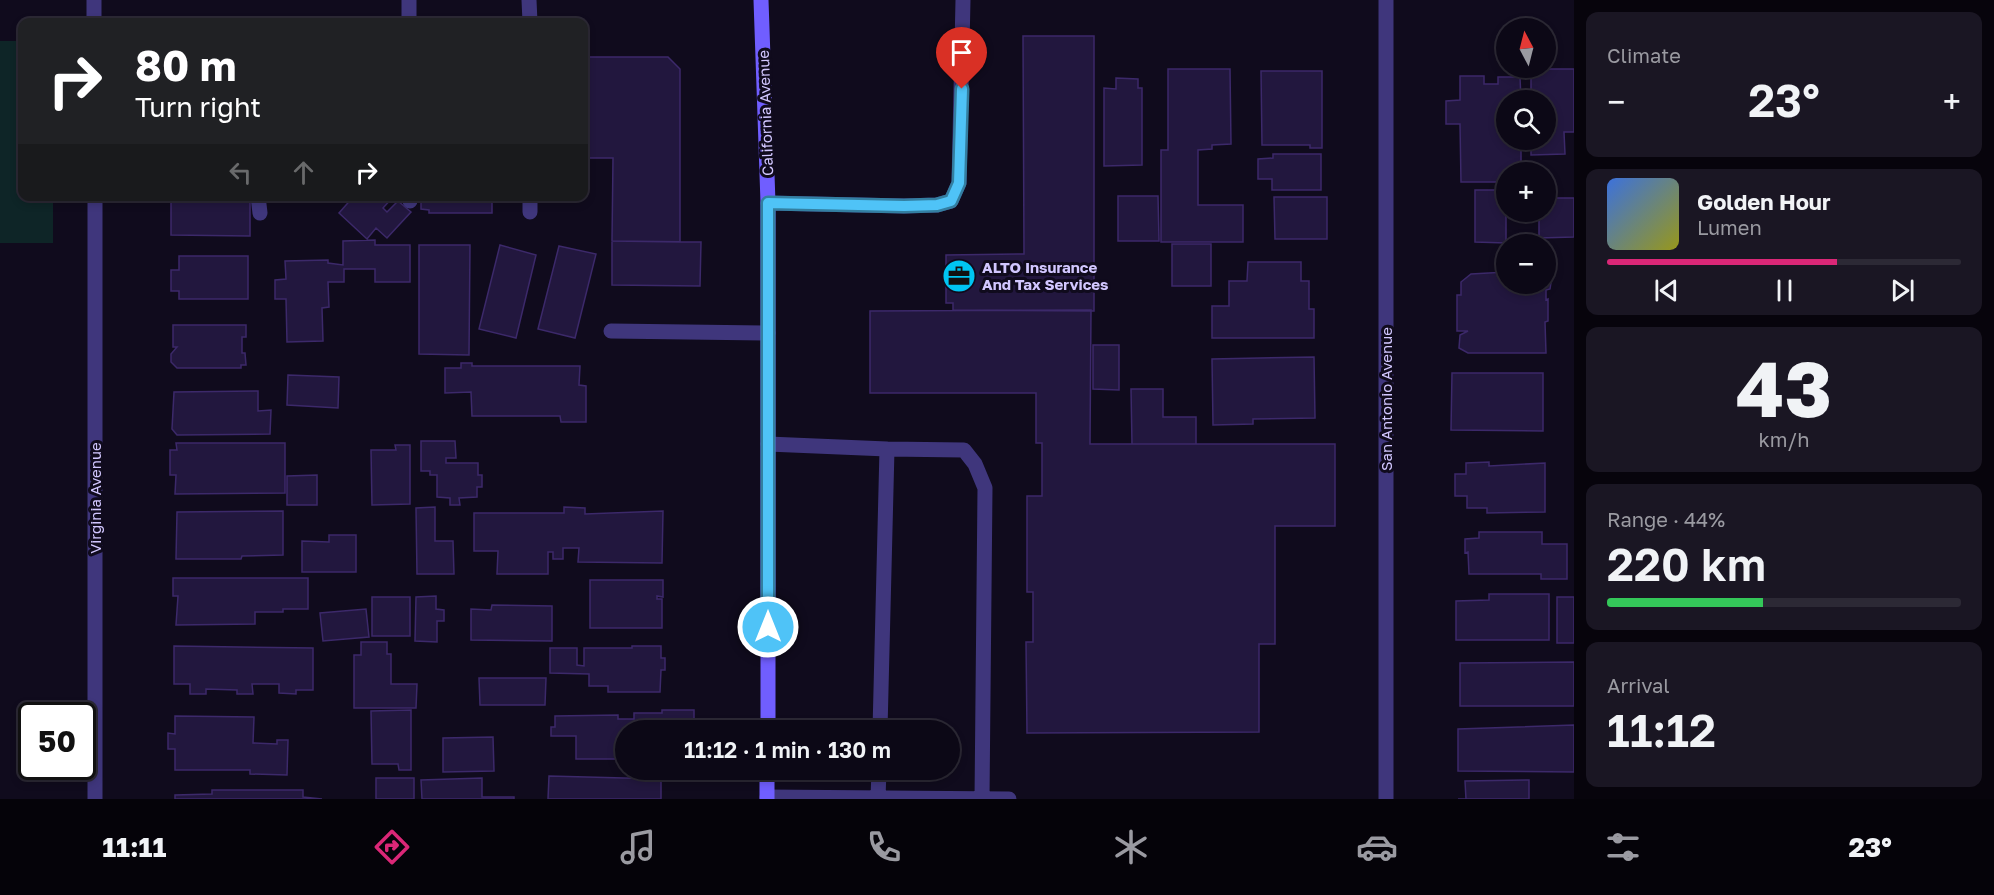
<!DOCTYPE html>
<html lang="en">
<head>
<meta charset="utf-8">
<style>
  body { margin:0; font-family:"Golos Text",sans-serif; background:#1a1623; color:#f1f3f6; height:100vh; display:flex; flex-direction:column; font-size:22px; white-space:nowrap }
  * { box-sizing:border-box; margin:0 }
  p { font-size:20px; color:#9a9aa1 }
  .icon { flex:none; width:33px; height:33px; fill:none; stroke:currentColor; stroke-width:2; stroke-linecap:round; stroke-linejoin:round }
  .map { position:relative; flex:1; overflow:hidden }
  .sheet { display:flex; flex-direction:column; gap:12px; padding:12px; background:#07040c; width:420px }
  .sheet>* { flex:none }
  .guide { position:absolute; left:18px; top:18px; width:570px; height:183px; border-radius:12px; box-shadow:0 3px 9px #0003,0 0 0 2px #2c2935; background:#202124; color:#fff; overflow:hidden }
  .needle { width:39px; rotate:353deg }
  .tools { position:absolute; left:1496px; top:18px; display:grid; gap:12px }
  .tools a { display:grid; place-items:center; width:60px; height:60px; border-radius:50%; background:#0c0816; box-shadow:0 3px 9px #0003,0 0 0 2px #2c2935; font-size:30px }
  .speed { position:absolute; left:18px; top:702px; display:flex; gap:12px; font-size:30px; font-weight:700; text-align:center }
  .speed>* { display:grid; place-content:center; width:78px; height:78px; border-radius:50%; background:#0c0816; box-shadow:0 3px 9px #0003,0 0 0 2px #2c2935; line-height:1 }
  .speed .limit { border:3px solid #111; border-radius:9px; background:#fff; color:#111 }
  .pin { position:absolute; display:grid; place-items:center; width:51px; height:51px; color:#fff; margin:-62px -26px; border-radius:50% 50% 50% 0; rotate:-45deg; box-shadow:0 0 6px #0007 }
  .pin .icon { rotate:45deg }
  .me { position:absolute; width:66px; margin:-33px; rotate:0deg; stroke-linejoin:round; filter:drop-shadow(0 0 4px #0008) }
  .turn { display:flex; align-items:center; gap:21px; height:126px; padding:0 18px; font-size:27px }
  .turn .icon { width:78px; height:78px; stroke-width:2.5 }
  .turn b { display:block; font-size:42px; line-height:51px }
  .lanes { display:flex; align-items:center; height:57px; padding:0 18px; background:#0003; justify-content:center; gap:30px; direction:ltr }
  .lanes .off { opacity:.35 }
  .big { font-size:45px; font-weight:600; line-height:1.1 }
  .sheet .card { flex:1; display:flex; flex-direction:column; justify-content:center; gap:9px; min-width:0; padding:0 21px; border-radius:12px; background:#1a1623 }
  .sheet .dial { align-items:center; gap:0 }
  .dial b { font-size:78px; line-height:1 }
  .song { display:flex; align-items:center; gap:18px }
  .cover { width:72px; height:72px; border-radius:9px; background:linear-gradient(135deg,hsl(220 70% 55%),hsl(60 70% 35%)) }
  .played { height:6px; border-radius:3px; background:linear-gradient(90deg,#db2777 65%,#2c2935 65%) }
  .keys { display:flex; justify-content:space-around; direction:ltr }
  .heat { display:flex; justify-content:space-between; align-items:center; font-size:33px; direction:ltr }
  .charge { height:9px; border-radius:4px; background:linear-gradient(90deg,#34c759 44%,#2c2935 0) }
  .trip { position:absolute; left:615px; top:720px; width:345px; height:60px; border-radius:30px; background:#0c0816; box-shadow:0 3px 9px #0003,0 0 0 2px #2c2935; font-weight:600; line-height:60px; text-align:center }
  .dock { display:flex; height:96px; justify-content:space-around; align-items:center; background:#050309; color:#9a9aa1 }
  .dock .icon { width:42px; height:42px }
  .dock .on { color:#db2777 }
  .dock b { font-size:27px; color:#f1f3f6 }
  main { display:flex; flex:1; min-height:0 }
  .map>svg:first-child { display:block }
  .green { fill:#0e2527 }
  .building { fill:#22173e; stroke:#3c296a; stroke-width:1.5 }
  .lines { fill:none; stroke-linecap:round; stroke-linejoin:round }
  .lane { stroke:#3f367c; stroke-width:15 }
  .street { stroke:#3f367c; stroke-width:15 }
  .secondary { stroke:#705eff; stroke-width:15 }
  .route-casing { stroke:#337fa1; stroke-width:15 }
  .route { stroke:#4fc3f7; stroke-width:10 }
  .labels { text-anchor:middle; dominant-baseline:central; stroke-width:6; stroke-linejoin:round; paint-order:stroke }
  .street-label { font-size:15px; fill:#d2c7ff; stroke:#100b1d }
  .poi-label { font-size:15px; font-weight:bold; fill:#d2c7ff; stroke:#100b1d; text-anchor:start }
</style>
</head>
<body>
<main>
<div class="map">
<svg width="1574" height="799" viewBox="0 0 1574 799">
  <rect width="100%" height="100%" fill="#100b1d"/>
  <path class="green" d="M0,41H22V196L53,197V243H0Z"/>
  <path class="building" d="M1023,36H1094V311L953,310V303H946V255L1024,254Z
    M584,57H668L680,69V242L612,241L613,158H584Z
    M1168,69H1230L1231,144L1212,145V149L1198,150V205H1243V242H1161V150H1168Z
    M1531,69H1574V132H1564L1565,154L1531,155V140H1545V100H1531Z
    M1261,71H1322V148H1310V145H1262Z
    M1460,76H1484V84H1498V77H1520L1521,100H1506V140H1521V172H1506V182H1461L1460,124H1446V101L1460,100Z
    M1116,78L1138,79V88H1142V165L1104,166V88L1116,89Z
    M1273,154H1321V190H1272V179H1258V159L1273,158Z
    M1475,190H1506V243L1475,242Z
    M171,196H250V236L171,235Z
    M354,196H394L383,208L387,212L398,201L411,212L387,238L376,228L367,239L339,213Z
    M421,196H492V213H429V210L421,209Z
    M1118,196H1158L1159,241H1118Z
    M1274,197H1327V239H1275Z
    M1545,198H1574V237L1539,238V212H1545Z
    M375,240V245H410V282H375V269H344V282H328L329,307L322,308L323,341L287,342L286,299H275V280L286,279L285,261L328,260V263L343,265V241Z
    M612,241L701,242L700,286L612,285Z
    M1172,244H1211V286H1172Z
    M419,245H470L469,355L419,354Z
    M500,245L536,255L516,338L479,329Z
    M559,246L596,254L575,338L538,329Z
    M179,256H248V299H179V291H171V270H179Z
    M1248,262H1301V281H1309V309H1314V338H1212V306H1229V281H1247Z
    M1506,272V284H1545V273L1552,276L1550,289L1546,290V300L1548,299V321L1545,322L1546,353H1468L1459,348L1460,335L1468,331H1457V295H1461V282L1471,274Z
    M1091,310L1090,444H1335V526H1275V644H1259V732L1027,733L1026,642H1033V592H1027V496H1042V443H1036V393H870V311Z
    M173,325H246V337H242V353H245L246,365H241V368H177L171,362V354L177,347H173Z
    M1093,345H1119V390L1093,389Z
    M1314,357L1315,418L1253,419V424L1213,425L1212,359Z
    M461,363H472V366H580L579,385L586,386V422H561L560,416H472L471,392L445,393V368H461Z
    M1452,373H1543V431L1451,430Z
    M288,375L339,377L338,408L287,405Z
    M1131,389H1163V417H1196V444H1132Z
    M258,391V411L271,410L270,434L177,435L172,429L174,392Z
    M421,441H455L456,458H446V463H478V475H482V487H477V497L459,498L460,505H450V498L437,497V475H430V471H421Z
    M176,443H285V493L175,494L176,475H170V450H177Z
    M395,445H410V504L372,505L371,450H396Z
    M1489,462V466L1545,463V512L1487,513V508H1467V496H1455V474H1466V463Z
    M317,475V505H287V476Z
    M435,507V541H453L454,574H417L416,508Z
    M564,507L585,508V514L663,511L662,563L578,562L579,548H563V559H553V552H548V574H497L498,551H474V513H564Z
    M283,511V555L242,556L241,559H176L177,512Z
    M1479,532H1542V544H1567V579H1541V574H1469L1468,552L1465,553V539L1479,538Z
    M329,535H356V572H302V541L329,542Z
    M173,578H308V609H283V612H255V624L176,625L178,596H173Z
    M590,580H663V597L657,596V599H662V628H590Z
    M1489,594H1549V640H1456V601L1489,600Z
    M436,596V609L444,610V621H437V642L415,641L416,597Z
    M372,597H410V636H372Z
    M1557,597H1574V643H1557Z
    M492,605L552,606V641L471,640V609L491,610Z
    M366,609L369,637L323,641L320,613Z
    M361,642H387V654H391V684H417L416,708H354V655H361Z
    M174,646L313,648V690H296V694L279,693V684H252L253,694H237V690L206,689V694H190V684H174Z
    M632,646H661V658H665V670H661L660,692H608V686H589V674L550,673V648H577V665L584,666V648H632Z
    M1574,662V706H1460V663Z
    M479,678H546L545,705H480Z
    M411,710V770H399L398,764H372L371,711Z
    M662,710H694V730H626V759H576V736H551V727H555V716L618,715V719H634V713H662Z
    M175,716L254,717L253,743L277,744V740H288L287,775L250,774V770H175V749H168V733L175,734Z
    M1574,725V772L1458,771V729Z
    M493,737L494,771L443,772V738Z
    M549,776L661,779V799H548Z
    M376,778H414V799H376Z
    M482,778V797H514V799H422L421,780Z
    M1529,780V799H1458H1466L1465,781Z
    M212,790H303V797L322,799H175V795L212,794Z"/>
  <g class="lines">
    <path class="lane" d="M409,0V22
      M529,0L530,22
      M258,196L260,213
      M410,196V201
      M768,203L904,206L937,205L951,201L959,183L963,0
      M530,212V196
      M611,331L768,333
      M768,444L887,449
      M880,730L887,449L964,450L975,464L985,488L982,799
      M767,797L1009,799
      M878,798L879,770"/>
    <path class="street" d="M94,0V22
      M1386,0V799
      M95,799V196"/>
    <path class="secondary" d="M761,0L768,203V730
      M767,799V770"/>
  </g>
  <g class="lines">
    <defs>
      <path id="route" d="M768,627V203L904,206L937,205L951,201L959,183L962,89"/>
    </defs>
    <use href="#route" class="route-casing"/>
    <use href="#route" class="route"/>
  </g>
  <defs>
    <symbol id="office-disc" viewBox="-11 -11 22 22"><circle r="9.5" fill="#00c5f2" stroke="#100b1d"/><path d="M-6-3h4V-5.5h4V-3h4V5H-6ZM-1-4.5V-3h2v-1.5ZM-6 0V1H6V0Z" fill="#111"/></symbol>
  </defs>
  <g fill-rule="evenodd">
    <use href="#office-disc" x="940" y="257" width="38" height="38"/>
  </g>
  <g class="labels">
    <g class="street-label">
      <text transform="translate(765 113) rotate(-92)">California Avenue</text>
      <text transform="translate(1386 399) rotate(-90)">San Antonio Avenue</text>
      <text transform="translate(95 498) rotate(-90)">Virginia Avenue</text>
    </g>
    <g class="poi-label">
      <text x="982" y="267">ALTO Insurance<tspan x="982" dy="17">And Tax Services</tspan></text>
    </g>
  </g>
</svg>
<div class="tools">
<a><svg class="needle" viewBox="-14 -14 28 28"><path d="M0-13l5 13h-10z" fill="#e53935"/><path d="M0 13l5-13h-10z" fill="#9a9aa1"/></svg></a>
<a><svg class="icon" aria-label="search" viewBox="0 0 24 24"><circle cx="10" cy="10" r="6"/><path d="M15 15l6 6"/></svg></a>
<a>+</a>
<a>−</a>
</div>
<div class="speed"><div class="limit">50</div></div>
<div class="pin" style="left:962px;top:89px;background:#d93025"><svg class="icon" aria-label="arrive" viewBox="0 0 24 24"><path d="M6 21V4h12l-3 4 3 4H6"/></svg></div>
<svg class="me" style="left:768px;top:627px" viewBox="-20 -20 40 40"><circle r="17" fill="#4fc3f7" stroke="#fff" stroke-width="3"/><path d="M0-11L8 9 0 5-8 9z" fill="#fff"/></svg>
<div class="trip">11:12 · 1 min · 130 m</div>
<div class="guide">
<div class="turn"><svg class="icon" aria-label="right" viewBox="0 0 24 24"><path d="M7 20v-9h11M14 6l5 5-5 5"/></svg><div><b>80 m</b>Turn right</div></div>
<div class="lanes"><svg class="icon off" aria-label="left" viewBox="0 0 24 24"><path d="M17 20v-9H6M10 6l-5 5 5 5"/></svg><svg class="icon off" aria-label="ahead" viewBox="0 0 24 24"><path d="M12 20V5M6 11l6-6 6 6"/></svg><svg class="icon" aria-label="right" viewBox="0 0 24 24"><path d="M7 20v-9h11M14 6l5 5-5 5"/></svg></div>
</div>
</div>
<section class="sheet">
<div class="card"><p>Climate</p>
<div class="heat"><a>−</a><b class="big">23°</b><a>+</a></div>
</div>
<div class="card">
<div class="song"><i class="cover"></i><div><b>Golden Hour</b><p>Lumen</p></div></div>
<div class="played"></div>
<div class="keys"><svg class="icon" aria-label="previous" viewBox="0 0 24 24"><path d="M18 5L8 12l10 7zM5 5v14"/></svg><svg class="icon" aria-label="pause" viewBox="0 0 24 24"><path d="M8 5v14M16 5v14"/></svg><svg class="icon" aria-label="next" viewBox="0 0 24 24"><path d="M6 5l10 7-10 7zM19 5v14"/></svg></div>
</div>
<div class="card dial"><b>43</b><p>km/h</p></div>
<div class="card"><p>Range · 44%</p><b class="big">220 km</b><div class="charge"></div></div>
<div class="card"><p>Arrival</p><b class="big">11:12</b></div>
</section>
</main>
<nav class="dock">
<b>11:11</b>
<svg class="icon on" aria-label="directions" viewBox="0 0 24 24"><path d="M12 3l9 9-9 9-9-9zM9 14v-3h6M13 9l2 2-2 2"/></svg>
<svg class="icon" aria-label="music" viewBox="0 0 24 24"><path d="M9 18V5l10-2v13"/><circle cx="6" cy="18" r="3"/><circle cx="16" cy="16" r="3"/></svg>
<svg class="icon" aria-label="phone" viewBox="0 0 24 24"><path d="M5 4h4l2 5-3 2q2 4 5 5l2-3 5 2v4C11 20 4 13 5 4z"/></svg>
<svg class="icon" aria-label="climate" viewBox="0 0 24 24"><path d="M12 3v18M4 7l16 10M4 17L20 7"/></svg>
<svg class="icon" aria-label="car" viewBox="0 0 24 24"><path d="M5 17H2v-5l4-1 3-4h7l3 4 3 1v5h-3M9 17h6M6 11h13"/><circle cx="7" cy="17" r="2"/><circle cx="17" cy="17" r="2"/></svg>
<svg class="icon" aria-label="filters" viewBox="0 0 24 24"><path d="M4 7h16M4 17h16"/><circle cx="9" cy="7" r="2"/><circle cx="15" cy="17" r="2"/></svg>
<b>23°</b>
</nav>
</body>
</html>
